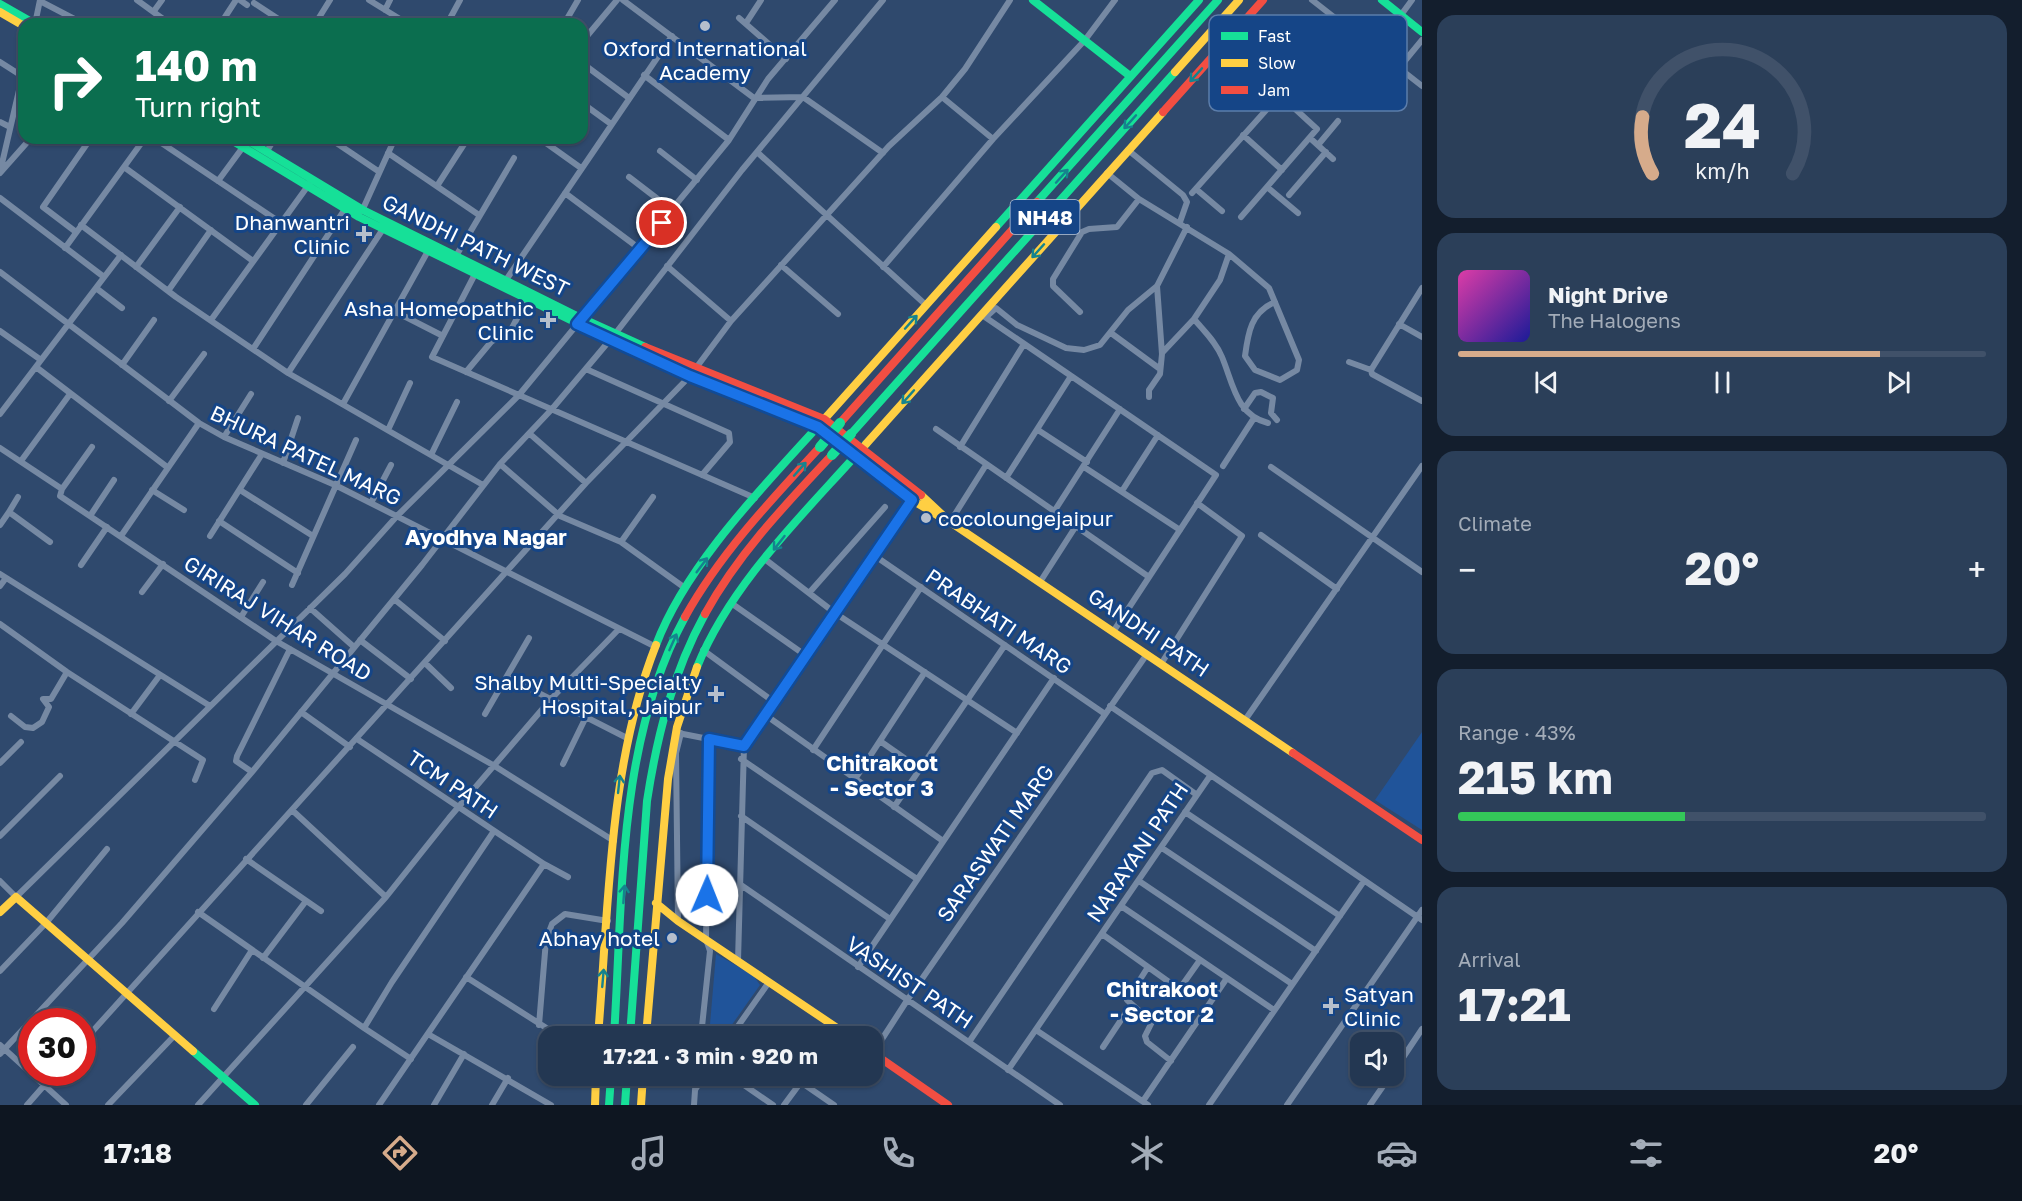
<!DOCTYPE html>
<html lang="en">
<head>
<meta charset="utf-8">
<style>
  body { margin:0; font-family:"Golos Text",sans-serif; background:#2b3f59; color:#f1f3f6; height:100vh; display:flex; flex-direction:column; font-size:22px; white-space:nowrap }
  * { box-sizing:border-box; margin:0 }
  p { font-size:20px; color:#a3acb8 }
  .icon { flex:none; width:33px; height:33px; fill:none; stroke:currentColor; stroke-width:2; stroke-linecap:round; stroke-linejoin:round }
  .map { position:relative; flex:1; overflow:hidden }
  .drawer { display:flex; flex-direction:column; gap:15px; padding:15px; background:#131e2d; width:600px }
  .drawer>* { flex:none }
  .top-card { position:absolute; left:18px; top:18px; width:570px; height:126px; border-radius:18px; box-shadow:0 2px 4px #0004,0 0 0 2px #405169; background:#0b6e4f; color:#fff; overflow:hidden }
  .buttons { position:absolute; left:1350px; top:1032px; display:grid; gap:12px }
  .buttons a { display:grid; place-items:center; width:54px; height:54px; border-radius:12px; background:#233752; box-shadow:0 2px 4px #0004,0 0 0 2px #405169; font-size:30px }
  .speed { position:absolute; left:18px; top:1008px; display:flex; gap:12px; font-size:30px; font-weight:700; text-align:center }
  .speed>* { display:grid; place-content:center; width:78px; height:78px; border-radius:50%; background:#233752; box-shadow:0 2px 4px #0004,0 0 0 2px #405169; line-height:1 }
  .speed .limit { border:9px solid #d22; background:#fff; color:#111 }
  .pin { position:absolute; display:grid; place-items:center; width:51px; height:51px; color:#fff; margin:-26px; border:3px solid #fff; border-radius:50%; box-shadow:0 2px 6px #0007 }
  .me { position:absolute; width:66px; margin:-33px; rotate:1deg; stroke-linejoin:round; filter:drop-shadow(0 0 4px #0008) }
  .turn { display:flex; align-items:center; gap:21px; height:126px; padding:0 18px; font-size:27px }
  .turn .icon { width:78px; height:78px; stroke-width:2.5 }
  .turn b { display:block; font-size:42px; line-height:51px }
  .big { font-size:45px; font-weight:700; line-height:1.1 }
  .drawer .tile { flex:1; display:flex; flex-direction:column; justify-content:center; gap:9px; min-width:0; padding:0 21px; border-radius:18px; background:#2b3f59 }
  .drawer .dial { align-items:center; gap:0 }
  .dial svg { height:156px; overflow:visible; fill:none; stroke:#405169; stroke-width:7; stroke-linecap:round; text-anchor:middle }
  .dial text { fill:#f1f3f6; stroke:none }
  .song { display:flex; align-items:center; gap:18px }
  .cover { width:72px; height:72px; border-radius:9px; background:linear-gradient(135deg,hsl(320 70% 55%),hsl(240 70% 35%)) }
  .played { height:6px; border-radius:3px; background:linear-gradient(90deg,#d6ab8b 80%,#405169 80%) }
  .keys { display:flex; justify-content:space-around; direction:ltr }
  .heat { display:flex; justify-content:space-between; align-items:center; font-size:33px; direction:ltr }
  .charge { height:9px; border-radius:4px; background:linear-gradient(90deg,#34c759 43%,#405169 0) }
  .trip { position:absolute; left:538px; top:1026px; width:345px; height:60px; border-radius:18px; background:#233752; box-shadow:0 2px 4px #0004,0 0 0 2px #405169; font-weight:700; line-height:60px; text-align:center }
  .menu { display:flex; height:96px; justify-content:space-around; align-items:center; background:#0e1621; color:#a3acb8 }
  .menu .icon { width:42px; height:42px }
  .menu .selected { color:#d6ab8b }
  .menu b { font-size:27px; color:#f1f3f6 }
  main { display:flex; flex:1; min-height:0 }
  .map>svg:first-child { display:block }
  .green { fill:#20549a }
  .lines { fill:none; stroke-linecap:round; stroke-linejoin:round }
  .street { stroke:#7689a3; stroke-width:6 }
  .fast { stroke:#16e098; stroke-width:8 }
  .slow { stroke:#ffcf43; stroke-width:8 }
  .jam { stroke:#f24e42; stroke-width:8 }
  .fast-bridge { stroke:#16e098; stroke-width:10 }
  .oneway { stroke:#15838e }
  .route-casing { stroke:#114b97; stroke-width:15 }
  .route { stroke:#1a73e8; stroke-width:10 }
  .poi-dot { fill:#b6bfcc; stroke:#154587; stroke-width:2 }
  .labels { text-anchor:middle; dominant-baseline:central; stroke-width:6; stroke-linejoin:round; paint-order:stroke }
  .shield { fill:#154587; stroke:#b9c7db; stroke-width:1.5 }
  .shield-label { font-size:20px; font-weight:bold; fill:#fff }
  .poi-label { font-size:21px; fill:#fff; stroke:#154587; text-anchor:end }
  .street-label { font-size:21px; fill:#fff; stroke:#154587 }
  .neighbourhood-label { font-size:22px; font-weight:bold; fill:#fff; stroke:#154587 }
  .key { fill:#154587; stroke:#5b7dab; stroke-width:1.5 }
  .key-label { font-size:16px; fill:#fff }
</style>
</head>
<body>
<main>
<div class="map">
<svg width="1422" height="1105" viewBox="0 0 1422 1105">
  <rect width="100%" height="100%" fill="#2f496d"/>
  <path class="green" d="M1422,732V830L1375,800Z
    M716,954L753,975L760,985L724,1036H709Z"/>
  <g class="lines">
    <path class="street" d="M137,0L170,24
      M240,0L247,5
      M369,0L408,24
      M623,0L754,98L803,97L883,153
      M1312,0L1422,86
      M40,1L84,24
      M254,3L286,24
      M385,10L390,0
      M154,11L162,0
      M1401,15L1412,0
      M225,17L236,0
      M739,18L786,59
      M746,23L761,0
      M35,24L40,0
      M315,24L330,0
      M447,24L460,0
      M564,24L578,0
      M582,42L617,0
      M1316,55L1338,97
      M0,62L22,76
      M582,63L629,98
      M1399,68L1422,40
      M644,75L729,140
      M582,103L611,124
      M0,122L10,127
      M1243,135L1282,170
      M154,138L281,223
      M329,138L378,171
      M539,138L581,168
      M1310,138L1333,159
      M993,139L1085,40L1115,0
      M1318,145L1338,121
      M1128,150L1183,195L1187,202L1180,222
      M267,151L275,138
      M660,151L697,180
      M757,152L926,305
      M388,153L479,215
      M124,167L253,261
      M0,172L24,69
      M0,173L31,138
      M1107,173L1139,199L1229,254L1220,280L1194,319C1204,331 1216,342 1222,357C1233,383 1236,415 1268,423
      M629,177L672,210
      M218,181L243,147
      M437,186L468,138
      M1267,187L1298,213
      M1196,189L1222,211
      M565,193L640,249
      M1192,193L1343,24
      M1289,195L1326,152
      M0,198L104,277
      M362,211L395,138
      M1241,217L1317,129L1280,95
      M81,225L176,297L288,373L483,485
      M76,232L43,207L91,138
      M65,248L145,138
      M1229,254L1269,288L1299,360L1297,370L1280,380L1255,370L1245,356C1248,333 1251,312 1275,302
      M456,256L514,158
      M781,265L838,314
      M667,266L731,321
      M136,267L180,207
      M883,267L993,139L942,97
      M0,272L199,423L224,437L335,485L654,646
      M475,274L432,357L755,498
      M506,280L672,36
      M96,288L122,308
      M1422,288L1371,370L1372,374L1422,401
      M168,291L211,230
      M394,311L443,336
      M1080,312L1053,286V279L1082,232L1089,229L1117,227L1139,199
      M982,315L1216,475L1113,632
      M986,317L996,308L1017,325L1066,348L1084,350L1100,345L1128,310L1157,286L1187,227
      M211,320L310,183
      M1399,324L1422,337
      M0,331L41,360
      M1111,333L1160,369
      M253,349L345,209
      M1162,353L1194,319
      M1349,362L1371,370
      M122,365L154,320
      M36,367L167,467
      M586,369L729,433L730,442L702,475
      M466,372L491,342L512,328L527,299
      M288,373L383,229
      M1149,397V390L1160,374L1162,354L1157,286
      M169,401L204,354
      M343,404L428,251
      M1244,409L1255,393L1261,392L1273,398L1271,413L1277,420
      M0,414L121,255
      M936,429L1149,577
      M388,430L410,383
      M1038,430L1087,462
      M530,434L586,483
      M224,437L251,394
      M960,447L1024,344
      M0,448L62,489L60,496L276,641L493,765L614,841
      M431,455L457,402
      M21,461L70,394
      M283,463L298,418
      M500,464L560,516L621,542L685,588
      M1223,466L1254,418
      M1084,467L1180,530
      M1271,467L1422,572
      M1006,478L1071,376
      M62,489L92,447
      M152,490L184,510
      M240,490L313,536
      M1122,491L1158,435
      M371,503L391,465
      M1055,510L1120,409
      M9,512L18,497
      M90,516L114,480
      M219,521L298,573
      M950,522L986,465
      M0,525L9,512L50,542
      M1261,535L1337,589
      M121,536L199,423
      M210,536L262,454
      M621,542L653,497
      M875,556L1105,714
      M766,560L835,613L1017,733
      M81,565L107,527
      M0,574L210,706
      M1040,582L1076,526
      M292,585L356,440
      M0,586L6,578
      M142,592L163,564
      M809,593L885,507
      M394,599L445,641
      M731,603L805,655
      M310,608L354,647
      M241,617L263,582
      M0,624L67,672L203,760L195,780
      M360,640L411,679
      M703,650L774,702
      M425,663L451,688
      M1161,664L1242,536L1197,503
      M507,677L627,738
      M1110,706L1422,920
      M301,712L350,747
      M131,714L160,675
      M485,714L529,638
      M764,714L943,841
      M11,716L25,727L33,728L42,722L49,707L43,699H51L67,672
      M1245,720L1422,466
      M678,733L744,746
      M357,739L544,864L379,1105
      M880,741L920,769
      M813,750L921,587
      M741,759L917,879
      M0,763L21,742
      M563,764L586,717
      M252,772L236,761L237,756L290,649
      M855,779L925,672
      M894,807L1005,645
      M292,810L386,897
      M1185,812L1340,916
      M741,816L890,919
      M0,836L60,776
      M1162,848L1316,951
      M246,859L321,911
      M544,864L568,877
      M0,881L16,897L345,574L397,516L519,395L729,140L768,79L835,0
      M1139,881L1292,984
      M741,885L1060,1105
      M1121,906L1274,1010
      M198,912L364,1028L392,982L494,831
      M678,921L676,753L681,733
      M1102,934L1176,987L1183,984L1200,960
      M263,958L306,901
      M738,961L744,746L912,500
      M858,967L1054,678
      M1148,967L1127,1000L1152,1022L1145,1036L1147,1042L1171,1061
      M0,971L46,923L107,849
      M466,977L559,1036
      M214,1009L252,950
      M539,1025L546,940L552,924L565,914L608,921
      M364,1028L411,1059
      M1036,1030L1148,1105
      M428,1034L551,1105
      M701,1036L710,951L706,939L709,739
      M731,1036L769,982
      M969,1042L1152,773L1162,770L1197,795
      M82,1043L586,483L690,376L731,321L889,146L942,97L965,69L1010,0
      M0,1045L66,1105
      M1103,1047L1131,1005
      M873,1053L908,999L1147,654
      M0,1054L122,923L252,772L422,565L500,464L552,409L615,334L742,170L883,0
      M1008,1070L1210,776
      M1394,1071L1422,1029
      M731,1076L773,1105
      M792,1076L834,1105
      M695,1090L704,1076
      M1143,1101L1227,978
      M27,1105L56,1072
      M108,1105L175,1035
      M198,1105L386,897L449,818L551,699L619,629
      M306,1105L353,1047
      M434,1105L464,1054
      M492,1105L508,1078
      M694,1105L696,1076
      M784,1105L801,1082
      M1209,1105L1364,881
      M1287,1105L1422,910
      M1370,1105L1390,1076"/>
    <path class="fast" d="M1033,0L1130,76
      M1382,0L1422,32
      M0,4L35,24
      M228,138L359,217L589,329
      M244,138L363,210L581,318L645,347
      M1037,202L1218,0
      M996,227L1199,0
      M851,434L1175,72
      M656,645C686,565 763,487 820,424
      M697,667C732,581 806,512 866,444
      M614,1036C623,898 617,742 685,617
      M630,1036L647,801C657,736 673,672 705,614
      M193,1051L255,1105
      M609,1105L611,1076
      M625,1105L627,1076"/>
    <path class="slow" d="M0,12L24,26
      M1175,72L1239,0
      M589,329L690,376L818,427L912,500L947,521
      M820,424L996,227
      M866,444L1163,112
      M921,495L950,522L1293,753
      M656,903L678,921L849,1036
      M0,912L16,897L193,1051
      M598,1036C609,906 608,767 656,645
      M646,1036L668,779L677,727L697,667
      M595,1105L596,1076
      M641,1105L643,1076"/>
    <path class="jam" d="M1163,112L1263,0
      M645,347L824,419L921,495
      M840,423L1037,202
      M705,614C738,554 785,505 832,455
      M685,617C720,554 771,500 820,447
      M1293,753L1422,840
      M873,1053L948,1105"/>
    <path class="fast-bridge" d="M820,447L840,423
      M832,455L851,434"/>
  </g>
  <defs><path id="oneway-shaft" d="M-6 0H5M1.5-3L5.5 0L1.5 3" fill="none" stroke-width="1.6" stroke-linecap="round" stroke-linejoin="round" transform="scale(1.5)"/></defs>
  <g class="oneway">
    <use href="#oneway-shaft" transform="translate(1196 75) rotate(132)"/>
    <use href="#oneway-shaft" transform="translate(1130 122) rotate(132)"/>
    <use href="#oneway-shaft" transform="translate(1062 176) rotate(-48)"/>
    <use href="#oneway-shaft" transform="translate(1038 251) rotate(132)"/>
    <use href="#oneway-shaft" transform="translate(911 322) rotate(-48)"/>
    <use href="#oneway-shaft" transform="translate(908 397) rotate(132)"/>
    <use href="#oneway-shaft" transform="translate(800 469) rotate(-48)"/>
    <use href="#oneway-shaft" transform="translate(779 543) rotate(128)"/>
    <use href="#oneway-shaft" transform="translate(702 565) rotate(-53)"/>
    <use href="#oneway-shaft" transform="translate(673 642) rotate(-66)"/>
    <use href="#oneway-shaft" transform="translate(619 784) rotate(-84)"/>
    <use href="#oneway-shaft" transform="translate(624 894) rotate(-86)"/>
    <use href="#oneway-shaft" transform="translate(603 978) rotate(-85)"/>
  </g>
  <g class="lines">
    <defs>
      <path id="route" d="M662,223L577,324L690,376L818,427L912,500L744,746L709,739L707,895"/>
    </defs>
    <use href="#route" class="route-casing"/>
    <use href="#route" class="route"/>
  </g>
  <g class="poi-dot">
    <circle cx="705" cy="26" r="6"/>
    <path d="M361 225h6v6h6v6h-6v6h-6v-6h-6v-6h6z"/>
    <path d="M545 311h6v6h6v6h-6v6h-6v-6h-6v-6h6z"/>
    <circle cx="926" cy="518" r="6"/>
    <path d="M713 685h6v6h6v6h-6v6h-6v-6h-6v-6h6z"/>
    <circle cx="672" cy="938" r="6"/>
    <path d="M1328 997h6v6h6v6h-6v6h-6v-6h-6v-6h6z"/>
  </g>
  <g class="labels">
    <rect class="shield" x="1010.5" y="200" width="69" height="34" rx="4.5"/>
    <g class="shield-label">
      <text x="1045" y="217">NH48</text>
    </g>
    <g class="poi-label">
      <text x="705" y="48" text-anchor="middle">Oxford International<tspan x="705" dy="24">Academy</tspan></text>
      <text x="350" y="222">Dhanwantri<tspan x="350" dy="24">Clinic</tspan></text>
      <text x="534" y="308">Asha Homeopathic<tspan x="534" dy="24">Clinic</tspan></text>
      <text x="938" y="518" text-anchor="start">cocoloungejaipur</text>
      <text x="702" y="682">Shalby Multi-Specialty<tspan x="702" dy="24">Hospital, Jaipur</tspan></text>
      <text x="660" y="938">Abhay hotel</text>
      <text x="1344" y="994" text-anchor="start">Satyan<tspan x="1344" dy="24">Clinic</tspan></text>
    </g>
    <g class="street-label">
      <text transform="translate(476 245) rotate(26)">GANDHI PATH WEST</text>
      <text transform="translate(306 455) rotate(25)">BHURA PATEL MARG</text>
      <text transform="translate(278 618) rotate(32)">GIRIRAJ VIHAR ROAD</text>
      <text transform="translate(999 621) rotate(34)">PRABHATI MARG</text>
      <text transform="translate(1149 632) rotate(34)">GANDHI PATH</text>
      <text transform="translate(453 784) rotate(34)">TCM PATH</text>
      <text transform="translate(995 843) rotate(-55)">SARASWATI MARG</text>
      <text transform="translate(1137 852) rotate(-56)">NARAYANI PATH</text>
      <text transform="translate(910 982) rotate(34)">VASHIST PATH</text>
    </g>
    <g class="neighbourhood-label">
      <text x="486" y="536">Ayodhya Nagar</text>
      <text x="882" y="762">Chitrakoot<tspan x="882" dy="25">- Sector 3</tspan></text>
      <text x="1162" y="988">Chitrakoot<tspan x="1162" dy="25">- Sector 2</tspan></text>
    </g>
  </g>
  <rect x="1209" y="15" width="198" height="96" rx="9" class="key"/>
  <rect x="1221" y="32" width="27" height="8" fill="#16e098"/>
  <rect x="1221" y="59" width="27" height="8" fill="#ffcf43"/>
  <rect x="1221" y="86" width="27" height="8" fill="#f24e42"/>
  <g class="key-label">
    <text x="1258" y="42">Fast</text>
    <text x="1258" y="69">Slow</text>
    <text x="1258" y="96">Jam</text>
  </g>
</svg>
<div class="buttons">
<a><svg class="icon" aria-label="sound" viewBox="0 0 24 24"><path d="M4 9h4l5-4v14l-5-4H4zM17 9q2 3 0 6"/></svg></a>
</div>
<div class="speed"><div class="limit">30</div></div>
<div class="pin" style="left:662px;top:223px;background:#d93025"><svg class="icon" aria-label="arrive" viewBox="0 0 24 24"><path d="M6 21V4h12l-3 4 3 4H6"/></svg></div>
<svg class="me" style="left:707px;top:895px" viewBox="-20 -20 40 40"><circle r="19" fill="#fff"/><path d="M0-13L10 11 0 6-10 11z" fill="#1a73e8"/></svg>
<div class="trip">17:21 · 3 min · 920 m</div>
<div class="top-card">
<div class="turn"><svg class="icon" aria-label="right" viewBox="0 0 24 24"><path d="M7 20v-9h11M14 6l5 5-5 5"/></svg><div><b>140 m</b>Turn right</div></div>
</div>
</div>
<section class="drawer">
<div class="tile dial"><svg viewBox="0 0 100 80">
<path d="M14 69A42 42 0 1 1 86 69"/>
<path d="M14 69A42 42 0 0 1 9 40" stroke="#d6ab8b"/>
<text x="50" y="56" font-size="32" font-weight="700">24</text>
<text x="50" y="72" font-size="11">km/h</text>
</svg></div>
<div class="tile">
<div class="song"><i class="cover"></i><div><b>Night Drive</b><p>The Halogens</p></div></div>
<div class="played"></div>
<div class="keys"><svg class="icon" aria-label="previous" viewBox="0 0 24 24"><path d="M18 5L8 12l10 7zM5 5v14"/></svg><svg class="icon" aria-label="pause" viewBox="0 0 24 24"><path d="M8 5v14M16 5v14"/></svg><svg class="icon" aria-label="next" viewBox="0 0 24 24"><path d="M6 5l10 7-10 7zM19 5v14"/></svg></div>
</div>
<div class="tile"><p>Climate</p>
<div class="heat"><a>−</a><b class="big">20°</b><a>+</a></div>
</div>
<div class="tile"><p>Range · 43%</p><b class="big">215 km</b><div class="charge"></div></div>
<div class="tile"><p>Arrival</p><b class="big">17:21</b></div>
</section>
</main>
<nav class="menu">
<b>17:18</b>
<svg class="icon selected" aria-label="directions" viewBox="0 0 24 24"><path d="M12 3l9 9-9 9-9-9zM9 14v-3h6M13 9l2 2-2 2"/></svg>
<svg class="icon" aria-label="music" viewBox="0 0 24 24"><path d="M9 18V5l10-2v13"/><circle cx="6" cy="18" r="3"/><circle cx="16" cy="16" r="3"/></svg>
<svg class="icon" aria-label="phone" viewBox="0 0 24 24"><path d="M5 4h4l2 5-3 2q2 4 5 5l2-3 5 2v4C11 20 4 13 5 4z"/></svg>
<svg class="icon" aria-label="climate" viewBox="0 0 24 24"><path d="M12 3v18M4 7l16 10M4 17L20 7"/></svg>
<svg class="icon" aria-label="car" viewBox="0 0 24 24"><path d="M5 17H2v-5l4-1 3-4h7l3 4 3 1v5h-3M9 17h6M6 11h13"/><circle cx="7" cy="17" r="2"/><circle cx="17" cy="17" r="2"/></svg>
<svg class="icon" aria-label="filters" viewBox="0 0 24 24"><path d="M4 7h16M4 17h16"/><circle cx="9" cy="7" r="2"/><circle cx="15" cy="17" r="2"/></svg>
<b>20°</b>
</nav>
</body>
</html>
